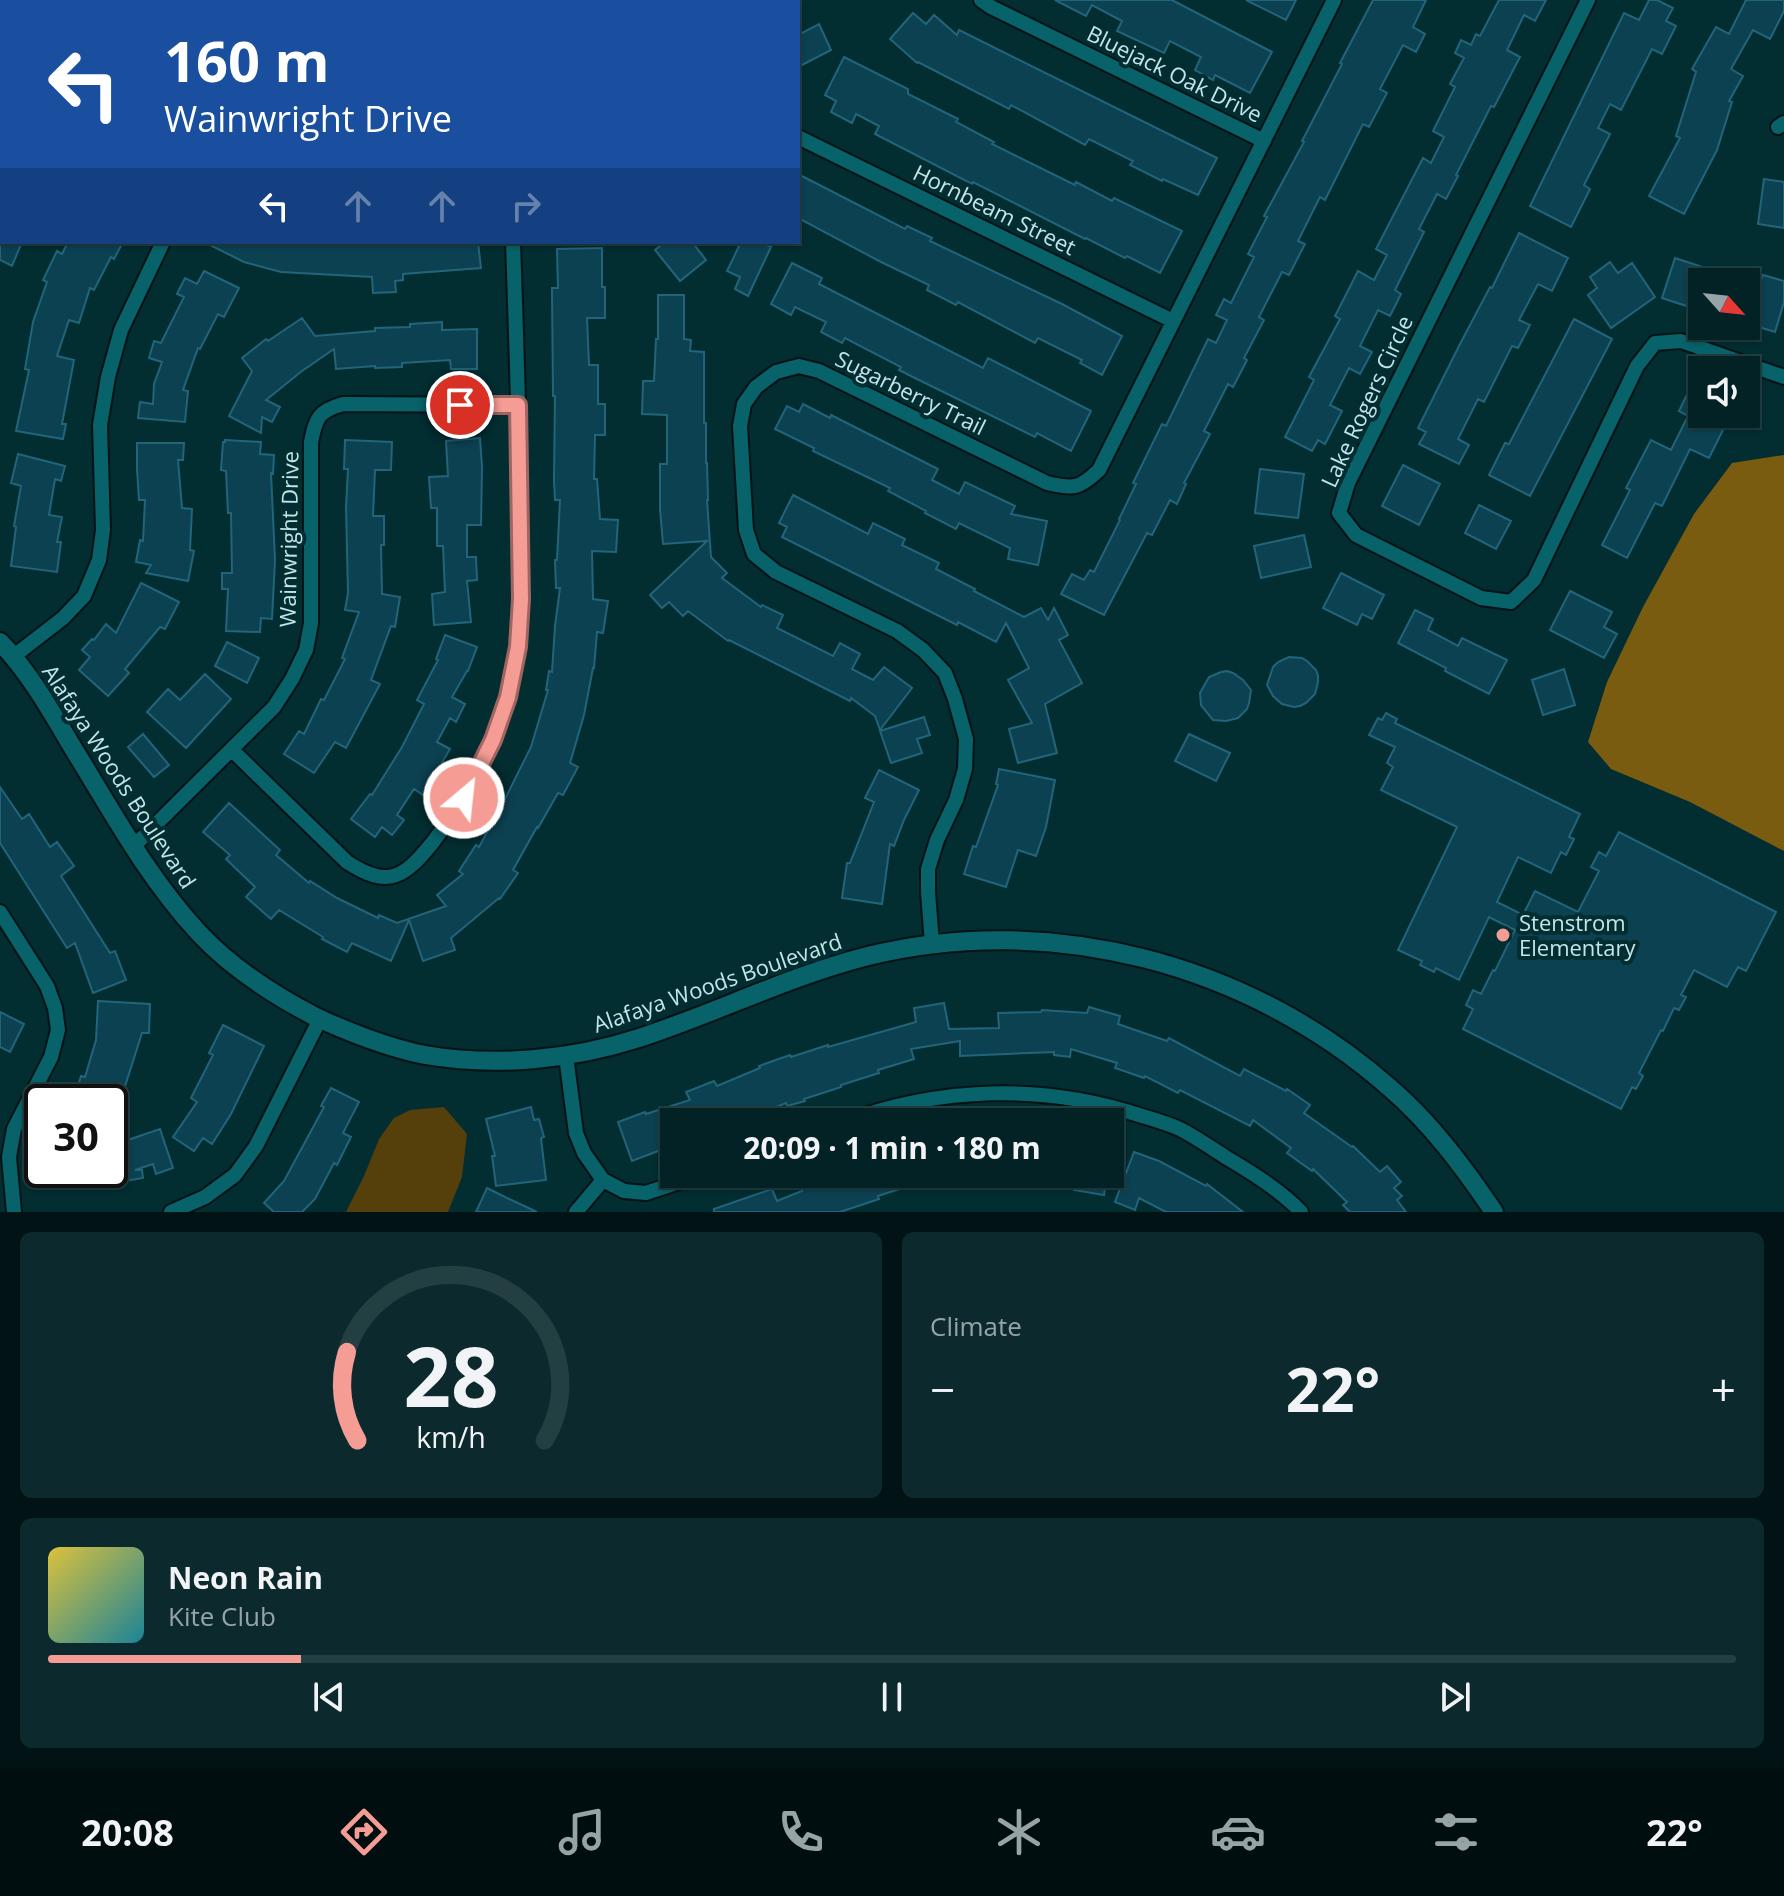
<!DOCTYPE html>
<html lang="en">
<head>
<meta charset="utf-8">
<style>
  body { margin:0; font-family:"Open Sans",sans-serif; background:#0c2a2d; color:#f1f3f6; height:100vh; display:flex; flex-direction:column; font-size:30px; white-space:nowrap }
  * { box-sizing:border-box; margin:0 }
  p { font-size:26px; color:#96a4a7 }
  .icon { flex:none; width:44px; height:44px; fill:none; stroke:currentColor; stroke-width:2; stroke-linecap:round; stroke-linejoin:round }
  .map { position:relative; height:1212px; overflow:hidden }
  .sheet { display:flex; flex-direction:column; gap:20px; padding:20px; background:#011314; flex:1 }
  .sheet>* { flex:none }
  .hud { position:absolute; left:0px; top:0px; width:800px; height:244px; box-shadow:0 2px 6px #0004,0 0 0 2px #233f42; background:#1a4fa0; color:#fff; overflow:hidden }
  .needle { width:52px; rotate:117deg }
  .buttons { position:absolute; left:1688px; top:268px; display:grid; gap:16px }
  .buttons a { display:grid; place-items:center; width:72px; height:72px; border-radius:0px; background:#022225; box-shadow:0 2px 6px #0004,0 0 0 2px #233f42; font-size:40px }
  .speed { position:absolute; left:24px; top:1084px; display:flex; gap:16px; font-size:40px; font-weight:700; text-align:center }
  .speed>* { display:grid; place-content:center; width:104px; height:104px; border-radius:50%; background:#022225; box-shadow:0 2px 6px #0004,0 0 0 2px #233f42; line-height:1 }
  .speed .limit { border:4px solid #111; border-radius:12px; background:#fff; color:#111 }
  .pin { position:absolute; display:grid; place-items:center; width:68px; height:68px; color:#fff; margin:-34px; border:4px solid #fff; border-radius:50%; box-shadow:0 2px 8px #0007 }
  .me { position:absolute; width:88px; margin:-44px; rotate:28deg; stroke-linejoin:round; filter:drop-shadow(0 0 6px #0008) }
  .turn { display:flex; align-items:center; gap:28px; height:168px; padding:0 32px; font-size:36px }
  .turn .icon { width:104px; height:104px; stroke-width:2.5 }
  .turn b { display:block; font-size:56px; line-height:68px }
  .lanes { display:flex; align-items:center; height:76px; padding:0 32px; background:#0003; justify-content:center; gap:40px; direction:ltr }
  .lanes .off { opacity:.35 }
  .big { font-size:60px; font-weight:700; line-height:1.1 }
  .sheet .card { flex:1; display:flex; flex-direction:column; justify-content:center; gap:12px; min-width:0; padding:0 28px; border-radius:12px; background:#0c2a2d }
  .sheet .dial { align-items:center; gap:0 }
  .dial svg { height:208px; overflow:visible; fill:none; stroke:#233f42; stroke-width:7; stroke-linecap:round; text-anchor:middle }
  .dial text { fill:#f1f3f6; stroke:none }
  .song { display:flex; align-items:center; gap:24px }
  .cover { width:96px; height:96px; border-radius:12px; background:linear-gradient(135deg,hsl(50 70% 55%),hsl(190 70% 35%)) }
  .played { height:8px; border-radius:4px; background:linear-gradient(90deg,#f59c95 15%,#233f42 15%) }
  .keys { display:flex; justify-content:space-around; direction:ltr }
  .heat { display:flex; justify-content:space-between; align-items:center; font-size:44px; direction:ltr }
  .sheet .tiles { flex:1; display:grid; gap:20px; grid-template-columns:1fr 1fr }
  .card:last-child { grid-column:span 2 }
  .trip { position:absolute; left:660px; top:1108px; width:464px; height:80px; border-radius:0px; background:#022225; box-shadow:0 2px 6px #0004,0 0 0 2px #233f42; font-weight:700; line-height:80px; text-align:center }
  .tabs { display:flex; height:128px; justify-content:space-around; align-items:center; background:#010e0f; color:#96a4a7 }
  .tabs .icon { width:56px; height:56px }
  .tabs .active { color:#f59c95 }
  .tabs b { font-size:36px; color:#f1f3f6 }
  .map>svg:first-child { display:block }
  .green { fill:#553f0b }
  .forest { fill:#7a5c10 }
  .building { fill:#0c4152; stroke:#22657b; stroke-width:2 }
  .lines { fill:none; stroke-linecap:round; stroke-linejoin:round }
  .minor-casing { stroke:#001316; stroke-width:18 }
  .tertiary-casing { stroke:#001316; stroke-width:22 }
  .minor { stroke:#086269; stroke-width:14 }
  .tertiary { stroke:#086269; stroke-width:18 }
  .route-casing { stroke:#9f6561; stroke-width:20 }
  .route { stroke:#f59c95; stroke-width:14 }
  .poi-dot { fill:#f59c95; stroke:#022d31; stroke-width:3 }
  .labels { text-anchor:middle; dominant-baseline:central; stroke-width:8; stroke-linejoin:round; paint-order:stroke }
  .street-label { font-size:22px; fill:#c1e5e9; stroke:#022d31 }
  .poi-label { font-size:22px; fill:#c1e5e9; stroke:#022d31; text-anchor:start }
</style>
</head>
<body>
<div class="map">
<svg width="1784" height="1212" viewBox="0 0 1784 1212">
  <rect width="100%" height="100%" fill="#022d31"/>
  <path class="green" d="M444,1107L467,1134L462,1177L448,1212H346L364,1176L379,1139L394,1118L410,1110Z"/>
  <path class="forest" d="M1784,455V851L1690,802L1611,769L1588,742L1607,682L1643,607L1694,514L1732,463Z"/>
  <path class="building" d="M1055,0H1172L1272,52L1250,93L1215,75L1213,80L1195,70L1201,57L1170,41L1164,53L1117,31L1122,21L1092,5L1086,16Z
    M1246,0H1296L1286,20Z
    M1373,0H1426L1413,27L1425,34L1416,52L1403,45L1380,89L1387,93L1369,127L1363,124L1325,200L1320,197L1298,241L1305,244L1289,275L1282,272L1259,317L1264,320L1244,358L1247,360L1233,387L1228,384L1204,431L1210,434L1184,483L1186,484L1177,504L1170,500L1152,535L1147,533L1104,615L1061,594L1072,574L1084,580L1090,570L1094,572L1120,520L1119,519L1136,484L1133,483L1162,424L1166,426L1208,339L1216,343L1227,320L1216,315L1224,299L1231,303L1254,257L1248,254L1267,217L1264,216L1304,142L1302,141L1342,64L1340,63Z
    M1499,0H1546L1535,21L1524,15L1507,50L1520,57L1494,107L1491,106L1456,175L1458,176L1446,199L1437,194L1419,229L1424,232L1395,290L1401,294L1390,316L1378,310L1360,346L1372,352L1360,374L1349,368L1330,405L1342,411L1325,444L1318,440L1312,451L1285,437L1314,380L1309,377L1340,319L1335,316L1358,271L1374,280L1387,255L1376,249L1423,158L1431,163L1444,137L1433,131L1455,87L1450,84L1464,58L1455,53L1461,40L1471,45L1476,34L1480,36Z
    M1649,0H1657L1673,8L1666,21L1676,26L1662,54L1652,49L1621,110L1610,104L1598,128L1610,134L1584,185L1590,189L1571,227L1530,206L1624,13L1639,20Z
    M1746,0H1784V11L1770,39L1753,30L1731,69L1743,76L1729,101L1732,102L1717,150L1684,214L1649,196L1680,138L1676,136L1696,72L1692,69L1716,27L1729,34Z
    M913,13L926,24L934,15L957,35L959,30L1217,158L1198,195L1163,179L1162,181L1130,165L1133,161L1089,139L1085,145L1011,105L1009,109L918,62L917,63L890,39Z
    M819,24L831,50L798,67V35Z
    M844,57L908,89V94L958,119L956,122L994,142L992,144L1075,185L1076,182L1112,201L1114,198L1182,231L1160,273L1127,256L1125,258L1086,238L1085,239L973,182L972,184L875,134L879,126L856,114L852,123L831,112L836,101L825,95Z
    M798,174L905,229L907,226L932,238L930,241L1062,304L1122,336L1102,375L1080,363L1082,360L1038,338L1035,343L958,302L956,305L927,290L929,285L881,262L798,218Z
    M1764,179L1784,182V228L1758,224Z
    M1519,233L1568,258L1552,291L1538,284L1519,320L1530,325L1518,348L1512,346L1484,402L1478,399L1458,439L1469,445L1459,464L1419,444L1426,432L1418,428L1460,344L1490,287L1492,288Z
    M0,242H22L12,266L0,260Z
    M68,242H123L114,259L111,257L94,290L90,288L79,323L69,320L57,356L74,360L62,424H66L63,439L16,431L29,370L25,369L33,322L47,282L43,280L57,251L62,254Z
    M204,242H478L481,268L403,274V280L395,281L396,292L373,293L372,277L281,272L244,262Z
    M665,242H692L706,260L680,281L655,250Z
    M741,242H760L771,247L748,296L735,289L740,277L727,271Z
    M602,248V287H605V318H587L589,365H598V404H605V435H595L594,479H597L600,519L618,520L616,552L592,551L593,599L608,601L603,633L597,632L594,668H593L584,715L570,763L578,767L563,795L558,793L538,828L537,827L513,870L518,873L500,899L499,898L451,938L455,950L423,961L409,920L391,961L352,943L347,952L322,939L323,937L279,910L271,919L246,897L255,887L226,859L230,855L203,832L229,803L280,850L276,855L309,883L310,881L337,898L378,918L379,915L397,923L446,906L437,895L463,874L459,871L476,845L479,847L501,807L531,747L548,690H546L549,671L552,672L555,626L560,588H556L555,560H557L560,500H555L554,481L555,396H553L552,288H558L557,249Z
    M1675,258L1739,279V282H1702V311L1662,298Z
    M1610,262L1618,273L1632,263L1655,297L1611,328L1588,295L1597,288L1590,277Z
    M792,263L822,278L819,284L983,368L988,358L1091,411L1071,451L1037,433L1035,437L919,380L899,370L901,367L845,338L842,343L821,332L826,322L795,307L791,315L771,304Z
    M204,271L239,288L224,317L218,314L200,349L198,348L183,390L188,391L185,422L138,418L140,402L153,404L154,384L162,362L149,358L154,341L161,343L184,297L177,294L185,278L197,284Z
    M1763,275L1784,281V302L1775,332L1746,323V276L1761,280Z
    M658,295H684V339L691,340L690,351L704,352V423H706V463H707L708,500H707L711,557L727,573L722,578L761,607L762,605L783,615L777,628L833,656L840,643L860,654L852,669L873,680L884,667L912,688L880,730L875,716L851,698L850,701L729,640L728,641L688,611L683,616L669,602L662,608L650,595L707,541L663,544L660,509V464H667V415L642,414L643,381H654L656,339H658Z
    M302,318L315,336L375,331V328L410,327V324L442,322V330L477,329V369H451L450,360L402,363V367L375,368V366L336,369L334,349L302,371L266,400L280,407L272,422L262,417L261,433L229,416L252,371L242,358L266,339L268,341Z
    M1574,319L1612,339L1530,496L1489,475L1505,443L1509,444Z
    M1691,386L1701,391L1702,389V414H1731L1709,458L1690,449L1662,506L1655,503L1627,558L1602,545L1630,490L1626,488L1651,440L1671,450L1688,416L1679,411Z
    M803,404L830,418L831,415L938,469L932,480L959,494L965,482L1015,506L1011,514L1047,521L1038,565L1008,559L1010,548L959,523L956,529L925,513L926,511L888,491L890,488L813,451L814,448L775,429L787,406L799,412Z
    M480,438L482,467L481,525H467V557H476L477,580L467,581L471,622L434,625L432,594L445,592L443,546H437V508H431L429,477L448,476L446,441Z
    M225,440L261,442L260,454L274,455L273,474L271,473L275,560L272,619L261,618L260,632L226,631L228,589H222V573H232L231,513H228L226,471L221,470L223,442H225Z
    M345,440L392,442L391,470H375L373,516H384V545H381L382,594L400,597L395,627L391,626L371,680L380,684L346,748L335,742L314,773L284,754L299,731L304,734L321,699L324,700L345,659L342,658L359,612L345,610L348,593L346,507L348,469H344Z
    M137,443H184L183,460H178L182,508L192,509L190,550L194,551L188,581L146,573L151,565L136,562L140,540L143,541L145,500H139L137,469Z
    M18,454L65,466L61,481L55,479L49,515L62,517L57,542H61L57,572L11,566L16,527L14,526L21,486L11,483Z
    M1403,465L1440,484L1419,525L1382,506Z
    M1260,469L1304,474L1298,518L1255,513Z
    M793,495L868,534L873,523L905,539L902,545L939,563L936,569L975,589L974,591L1024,617L1041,608L1048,620L1054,608L1068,635L1059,640L1082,683L1045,704L1057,753L1018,763L1009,729L1032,723L1008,680L1029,668L1006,623L996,642L958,622L957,625L782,537L787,527L779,523Z
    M1479,505L1511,521L1496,549L1465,533Z
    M1304,535L1311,567L1261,578L1254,546Z
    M1341,573L1384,595L1372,619L1362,614L1357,625L1323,608Z
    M141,583L179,602L165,629L160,627L125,669L129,673L108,696L79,670L90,657L82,650L92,639L94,640L106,624L116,633Z
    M1570,591L1612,612L1604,627L1617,634L1604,658L1550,630Z
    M1415,610L1433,619L1428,630L1458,646L1462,638L1507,660L1489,694L1445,671L1446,668L1398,643Z
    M445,635L477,647L468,671H467L452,697L465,704L456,722L450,718L437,742L450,749L423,795L414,789L397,815L404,820L392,835L382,827L375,837L351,819L370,794L372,795L402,747L424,704L417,700L438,660L436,659Z
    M227,642L259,658L247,683L215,666Z
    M1289,657L1302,658L1307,661L1316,670L1318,676V682L1315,694L1306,703L1300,706L1294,707L1282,704L1273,696L1267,685L1273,667L1278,662Z
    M1564,669L1575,705L1543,715L1532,680Z
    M1227,671L1233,673L1243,680L1251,690L1249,703L1247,709L1238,718L1226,721L1213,720L1201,705L1200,693L1209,677L1221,672Z
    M205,674L231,699L186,748L147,712L168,689L180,700Z
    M1386,713L1397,719L1395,723L1580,814L1569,837L1574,839L1566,855L1561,852L1551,873L1518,857L1497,902L1523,915L1535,891L1578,912L1599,871L1591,867L1599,852L1606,856L1619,832L1776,912L1746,971L1738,967L1727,987L1694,970L1681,995L1686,997L1679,1010L1674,1008L1663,1031L1661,1030L1639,1073L1643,1076L1636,1089L1632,1087L1621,1109L1463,1029L1473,1009L1466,1005L1473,990L1481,994L1493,970L1495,971L1515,930L1489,917L1459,980L1436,968L1434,972L1420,965L1422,961L1398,950L1457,827L1381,790L1393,767L1387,763L1395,747L1369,735L1378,718L1382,720Z
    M924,717L930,735L917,739L922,753L891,763L880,731Z
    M143,734L169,765L154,777L128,747Z
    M1189,734L1230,753L1216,781L1175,761Z
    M999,769L1055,780L1046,827L1036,856L1018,850L1006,887L964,874L973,846L976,847L998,785L996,784Z
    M879,770L919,790L904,820L894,846L890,844L882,904L842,898L847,863H850L874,802L865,798Z
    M0,787L22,819L29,814L50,847L57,842L74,866L61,876L110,953L115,951L126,980L93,993L75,943L67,948L0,843Z
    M98,1001L150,1004L149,1033H142L120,1102H73L81,1076L85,1077L96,1040Z
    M944,1003L949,1029L999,1028L998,1013L1041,1012L1042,1010L1087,1013L1089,1007L1120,1016L1118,1024L1167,1041L1169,1038L1240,1076L1244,1069L1286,1091L1287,1089L1310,1105L1304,1113L1352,1147L1353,1146L1380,1172L1387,1166L1401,1182L1394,1188L1402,1196L1397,1200L1406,1212H1350L1343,1205L1347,1202L1313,1169L1312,1171L1287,1153L1291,1148L1253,1120L1250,1126L1180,1090L1178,1093L1145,1076L1144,1078L1115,1068L1117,1063L1071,1049L1070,1057L1054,1055V1052L960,1056V1041L911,1049L914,1059L878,1070L879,1073L841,1085V1087L804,1099L805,1101L787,1106L786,1103L739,1122H674V1145L632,1161L618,1122L645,1112L646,1114L690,1100L686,1092L714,1081L717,1086L760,1068L759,1066L790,1055L791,1057L828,1045V1047L916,1022L914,1008Z
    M0,1012L24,1024L10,1052L0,1047Z
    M223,1025L264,1046L231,1114L212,1144L203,1138L194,1151L173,1137L197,1102L191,1098L213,1055L209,1053Z
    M331,1088L359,1102L343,1133L351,1137L337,1165L334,1163L315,1199L302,1212H274L264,1203L284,1181L324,1107L321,1106Z
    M531,1107L534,1120L539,1119L544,1137L541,1138L546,1180L496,1186L492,1156H495L486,1119Z
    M160,1129L173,1168L156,1174L153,1164L135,1170H142L143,1178L93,1186L61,1187L60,1170H110V1146Z
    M1134,1152L1159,1161L1206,1186L1207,1184L1243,1212H1166L1139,1198L1135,1210L1115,1202Z
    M851,1174H935L936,1177L878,1196L879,1199L840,1212H714V1209L772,1189L777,1201L802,1191L800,1186L825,1175L827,1182Z
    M1076,1174H1107L1104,1195L1074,1190Z
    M487,1188L507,1198L537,1212H476Z"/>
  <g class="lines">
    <defs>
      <path id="minor" d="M730,0V2
        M981,0L991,7L1264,141
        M1588,0L1348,483L1339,513L1356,535L1481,598L1511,602L1534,580L1637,366L1655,343L1681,341L1784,377
        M0,99L2,96
        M1778,127L1784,123
        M798,137L1173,321
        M14,656L63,618L84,596L99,560L103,530L100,425L108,377L121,330L163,242
        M232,750L347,862C388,889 404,878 433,842C466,799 494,750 508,697C525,634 521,568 520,504C519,416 516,329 513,242
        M133,847L274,707L292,679L306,650L311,623V442C316,418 318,411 343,404L518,405
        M0,912L47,986L55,1008L58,1030L51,1057L14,1129L9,1157L14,1212
        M932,944L928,892V869L937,840L956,800L965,769L966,739L955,699L945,673L923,650L897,631L776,572L754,554L746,530L740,426L744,404L756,387L776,372L799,366L819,371L1047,483C1074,489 1079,489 1099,470L1334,0
        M566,1056L576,1133L584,1153L603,1180L624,1191L646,1193L703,1174
        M844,1122C939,1087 1042,1083 1139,1115C1152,1119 1167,1123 1180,1129C1196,1137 1211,1148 1227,1158C1251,1172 1282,1191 1301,1212
        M171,1212L205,1197L235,1175L256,1146L320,1019
        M576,1212L603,1180"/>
      <path id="tertiary" d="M0,642C31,674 53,715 76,753C114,815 149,879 198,932C230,967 272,994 314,1016C345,1031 392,1049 425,1055C495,1067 571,1060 639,1038C716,1013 789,976 868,956C1051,911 1250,964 1390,1088C1431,1123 1464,1168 1494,1212"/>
    </defs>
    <use href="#minor" class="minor-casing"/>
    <use href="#tertiary" class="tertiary-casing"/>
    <use href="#minor" class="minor"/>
    <use href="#tertiary" class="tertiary"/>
  </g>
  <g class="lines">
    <defs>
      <path id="route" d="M460,405H518L521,599L518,647L508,697L493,740L464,798"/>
    </defs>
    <use href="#route" class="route-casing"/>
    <use href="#route" class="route"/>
  </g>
  <circle class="poi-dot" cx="1503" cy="935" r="8"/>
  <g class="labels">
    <g class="street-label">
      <text transform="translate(1175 73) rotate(26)">Bluejack Oak Drive</text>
      <text transform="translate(995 209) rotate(26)">Hornbeam Street</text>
      <text transform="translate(911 392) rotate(26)">Sugarberry Trail</text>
      <text transform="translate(1366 401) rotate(-65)">Lake Rogers Circle</text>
      <text transform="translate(288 539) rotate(-89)">Wainwright Drive</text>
      <text transform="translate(120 776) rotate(57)">Alafaya Woods Boulevard</text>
      <text transform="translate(717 982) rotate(-19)">Alafaya Woods Boulevard</text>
    </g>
    <g class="poi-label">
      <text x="1519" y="922">Stenstrom<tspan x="1519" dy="25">Elementary</tspan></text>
    </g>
  </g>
</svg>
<div class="buttons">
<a><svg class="needle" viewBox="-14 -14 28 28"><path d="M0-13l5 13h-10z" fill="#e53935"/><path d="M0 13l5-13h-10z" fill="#96a4a7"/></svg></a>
<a><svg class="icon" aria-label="sound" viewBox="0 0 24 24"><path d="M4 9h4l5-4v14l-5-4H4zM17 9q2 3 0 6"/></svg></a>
</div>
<div class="speed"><div class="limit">30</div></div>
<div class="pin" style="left:460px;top:405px;background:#d93025"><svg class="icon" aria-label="arrive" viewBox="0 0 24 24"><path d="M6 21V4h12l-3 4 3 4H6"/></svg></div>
<svg class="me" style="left:464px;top:798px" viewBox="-20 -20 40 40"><circle r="17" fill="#f59c95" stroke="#fff" stroke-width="3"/><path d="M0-11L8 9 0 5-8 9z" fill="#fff"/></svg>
<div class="trip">20:09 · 1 min · 180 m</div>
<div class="hud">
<div class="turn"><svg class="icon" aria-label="left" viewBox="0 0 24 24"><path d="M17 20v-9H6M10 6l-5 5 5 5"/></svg><div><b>160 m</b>Wainwright Drive</div></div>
<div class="lanes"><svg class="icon" aria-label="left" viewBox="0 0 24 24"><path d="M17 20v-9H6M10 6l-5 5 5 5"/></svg><svg class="icon off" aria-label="ahead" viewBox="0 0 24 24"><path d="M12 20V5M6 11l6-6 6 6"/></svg><svg class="icon off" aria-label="ahead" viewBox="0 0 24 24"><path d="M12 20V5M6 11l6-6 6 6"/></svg><svg class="icon off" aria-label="right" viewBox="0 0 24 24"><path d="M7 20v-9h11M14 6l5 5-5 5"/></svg></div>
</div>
</div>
<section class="sheet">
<div class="tiles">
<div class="card dial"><svg viewBox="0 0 100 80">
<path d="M14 69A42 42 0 1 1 86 69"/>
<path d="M14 69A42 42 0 0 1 10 35" stroke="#f59c95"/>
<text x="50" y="56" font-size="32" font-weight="700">28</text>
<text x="50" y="72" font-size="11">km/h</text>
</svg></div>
<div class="card"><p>Climate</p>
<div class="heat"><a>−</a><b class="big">22°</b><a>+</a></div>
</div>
<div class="card">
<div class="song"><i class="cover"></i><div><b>Neon Rain</b><p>Kite Club</p></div></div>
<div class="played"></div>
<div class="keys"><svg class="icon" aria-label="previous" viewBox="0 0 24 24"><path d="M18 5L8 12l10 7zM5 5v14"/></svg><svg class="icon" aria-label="pause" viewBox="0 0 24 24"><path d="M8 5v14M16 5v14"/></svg><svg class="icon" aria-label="next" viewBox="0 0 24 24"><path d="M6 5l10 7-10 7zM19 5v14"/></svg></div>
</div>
</div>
</section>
<nav class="tabs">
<b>20:08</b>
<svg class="icon active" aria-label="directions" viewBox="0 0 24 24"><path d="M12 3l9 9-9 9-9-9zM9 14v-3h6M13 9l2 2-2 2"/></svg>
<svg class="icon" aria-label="music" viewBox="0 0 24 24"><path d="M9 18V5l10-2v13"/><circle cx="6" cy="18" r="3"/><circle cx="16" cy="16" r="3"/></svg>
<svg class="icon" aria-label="phone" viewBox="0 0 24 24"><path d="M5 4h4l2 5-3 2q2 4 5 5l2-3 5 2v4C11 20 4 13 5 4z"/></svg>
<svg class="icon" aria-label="climate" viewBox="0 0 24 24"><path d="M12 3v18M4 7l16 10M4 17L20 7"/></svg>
<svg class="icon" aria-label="car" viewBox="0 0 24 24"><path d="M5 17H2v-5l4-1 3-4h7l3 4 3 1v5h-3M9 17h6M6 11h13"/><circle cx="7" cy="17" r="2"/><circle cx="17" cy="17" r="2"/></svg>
<svg class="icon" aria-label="filters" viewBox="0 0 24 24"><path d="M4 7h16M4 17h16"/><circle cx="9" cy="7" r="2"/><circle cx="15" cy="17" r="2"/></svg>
<b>22°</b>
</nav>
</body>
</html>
